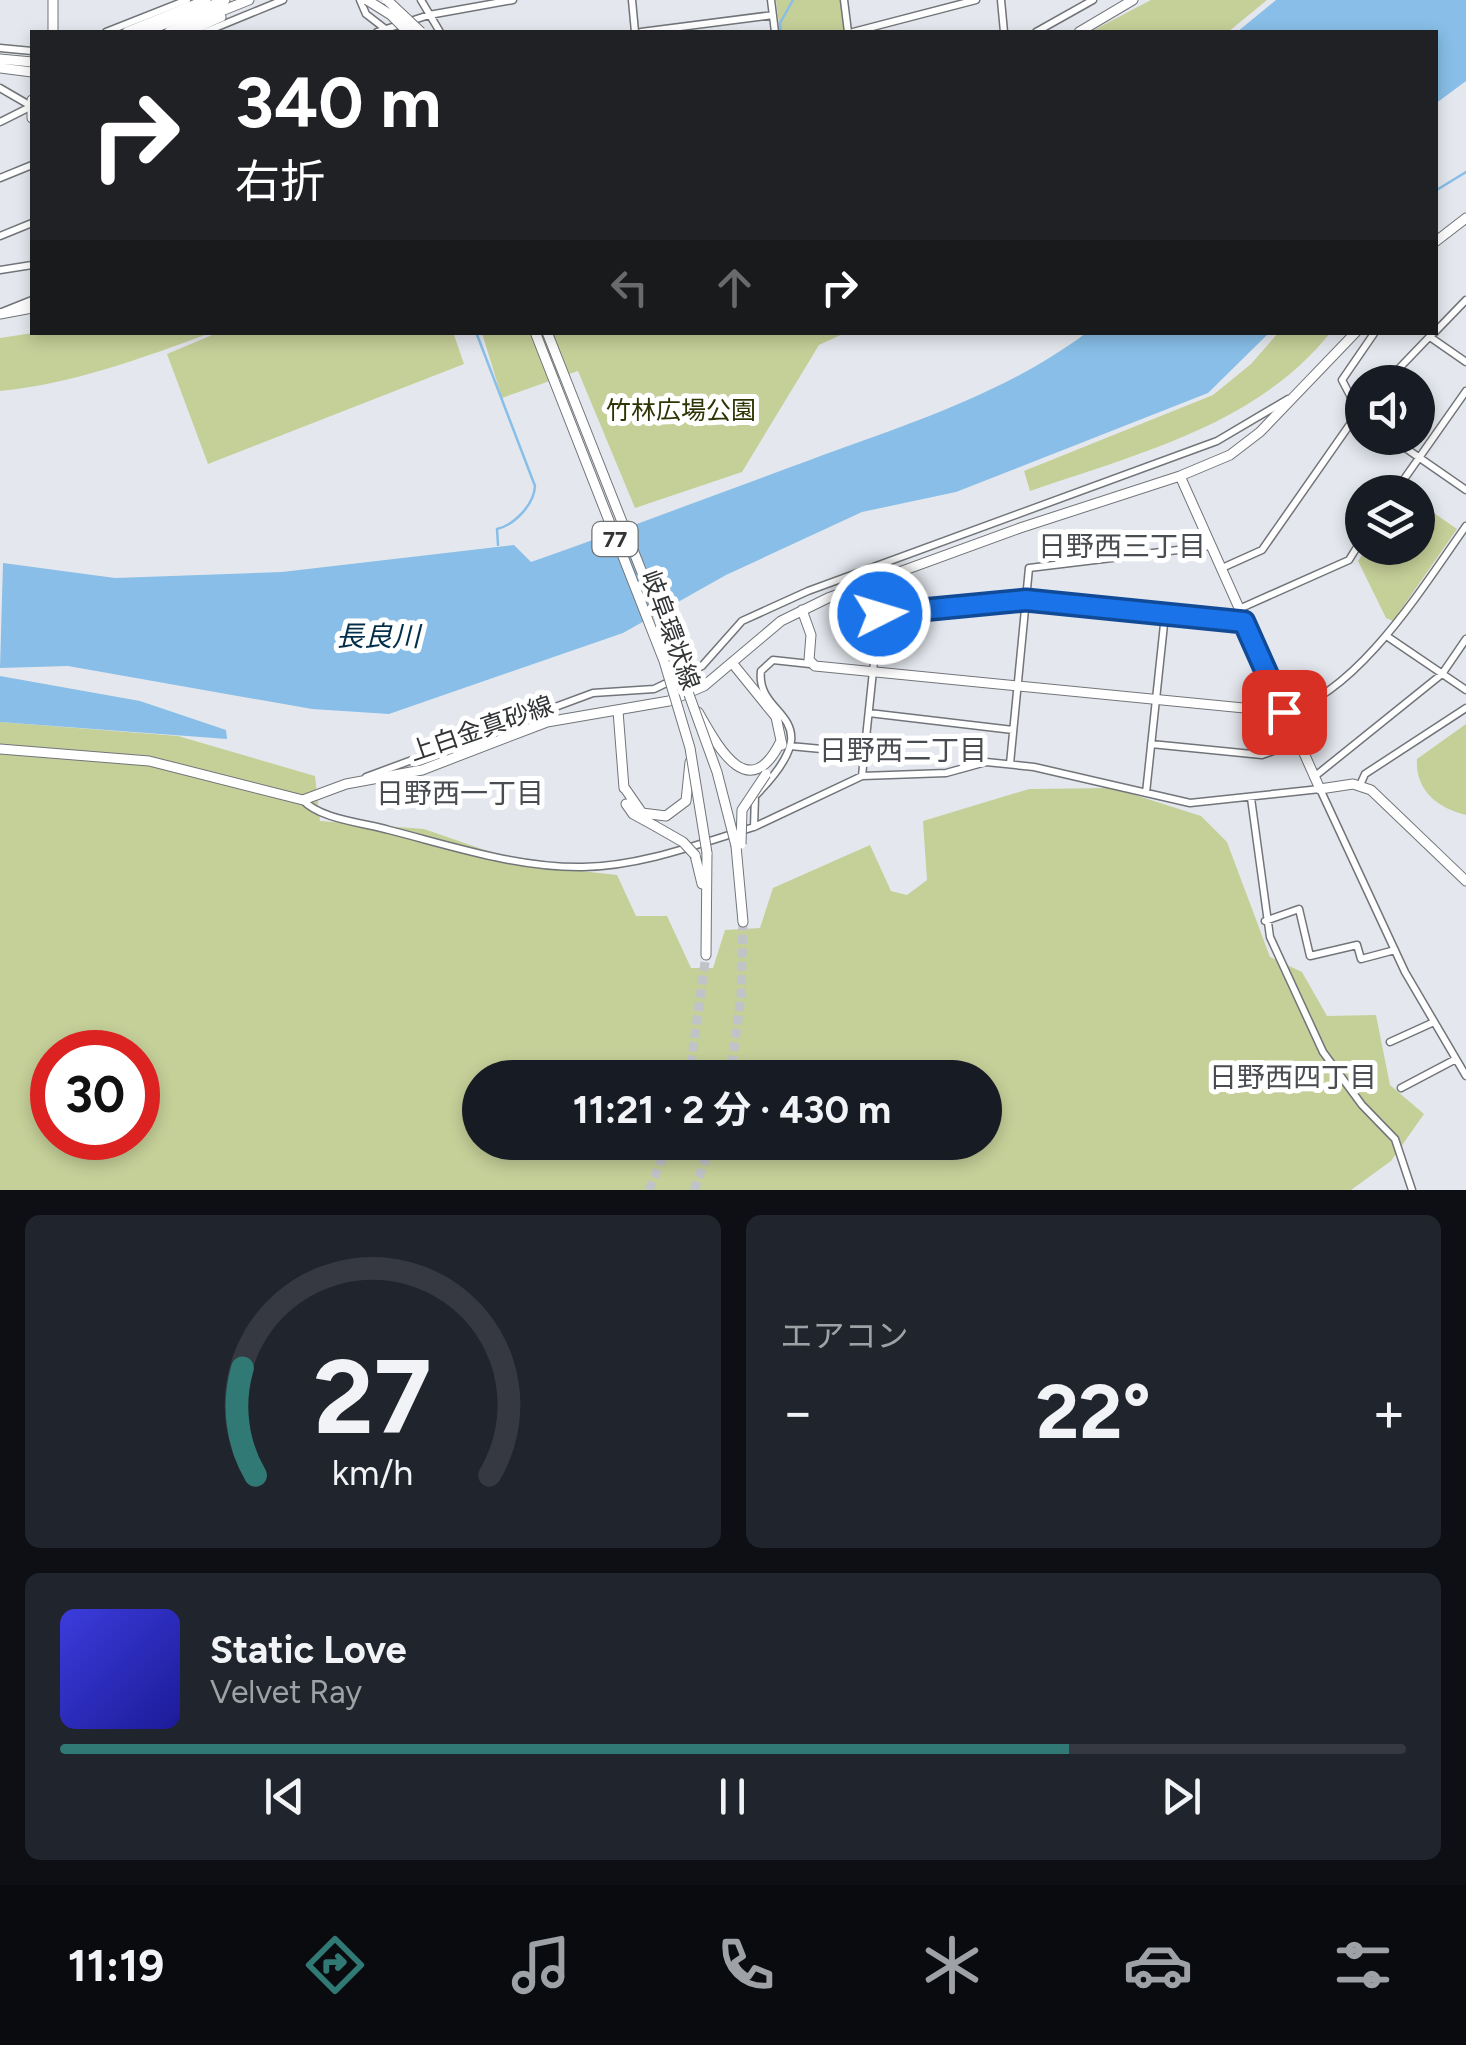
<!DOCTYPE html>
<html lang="ja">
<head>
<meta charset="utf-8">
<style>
  body { margin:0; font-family:Figtree,"Noto Sans JP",sans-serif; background:#20242c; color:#f1f3f6; height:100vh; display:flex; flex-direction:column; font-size:38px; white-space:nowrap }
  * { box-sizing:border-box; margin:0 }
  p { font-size:32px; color:#9ea1a6 }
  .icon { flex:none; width:55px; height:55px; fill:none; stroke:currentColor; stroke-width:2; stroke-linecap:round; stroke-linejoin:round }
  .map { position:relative; height:1190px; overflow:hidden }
  .side { display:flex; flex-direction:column; gap:25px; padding:25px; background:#0d0f14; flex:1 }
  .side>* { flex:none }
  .banner { position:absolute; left:30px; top:30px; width:1408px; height:305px; border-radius:0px; box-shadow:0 5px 15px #0003; background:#202124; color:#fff; overflow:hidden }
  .fabs { position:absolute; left:1345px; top:365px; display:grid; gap:20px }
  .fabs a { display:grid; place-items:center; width:90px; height:90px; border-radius:50%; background:#171b24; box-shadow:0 5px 15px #0003; font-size:50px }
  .speed { position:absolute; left:30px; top:1030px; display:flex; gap:20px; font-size:50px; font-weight:700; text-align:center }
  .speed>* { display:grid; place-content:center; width:130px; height:130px; border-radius:50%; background:#171b24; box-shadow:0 5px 15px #0003; line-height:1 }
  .speed .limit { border:15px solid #d22; background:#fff; color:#111 }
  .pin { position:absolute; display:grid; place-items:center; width:85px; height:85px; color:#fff; margin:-42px; border-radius:20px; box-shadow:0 5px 15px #0006 }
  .me { position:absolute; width:110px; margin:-55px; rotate:85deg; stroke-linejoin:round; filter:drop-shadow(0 0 8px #0008) }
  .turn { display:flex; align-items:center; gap:35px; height:210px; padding:0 40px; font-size:45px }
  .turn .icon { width:130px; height:130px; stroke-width:2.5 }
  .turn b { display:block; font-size:70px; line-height:85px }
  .lanes { display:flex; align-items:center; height:95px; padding:0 40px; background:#0003; justify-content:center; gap:50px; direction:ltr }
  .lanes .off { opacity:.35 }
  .big { font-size:75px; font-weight:700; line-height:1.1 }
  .side .tile { flex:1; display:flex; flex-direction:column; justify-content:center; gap:15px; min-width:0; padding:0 35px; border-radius:15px; background:#20242c }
  .side .dial { align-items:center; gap:0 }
  .dial svg { height:260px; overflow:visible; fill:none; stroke:#363941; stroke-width:7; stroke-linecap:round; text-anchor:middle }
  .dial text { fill:#f1f3f6; stroke:none }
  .song { display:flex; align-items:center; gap:30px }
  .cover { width:120px; height:120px; border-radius:15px; background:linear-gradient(135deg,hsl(240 70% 55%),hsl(240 70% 35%)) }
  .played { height:10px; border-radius:5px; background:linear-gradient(90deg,#307974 75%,#363941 75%) }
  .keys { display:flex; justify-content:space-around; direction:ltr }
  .heat { display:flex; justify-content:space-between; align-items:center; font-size:55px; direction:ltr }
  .side .tiles { flex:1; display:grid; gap:25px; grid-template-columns:1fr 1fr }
  .tile:last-child { grid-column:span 2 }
  .trip { position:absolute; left:462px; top:1060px; width:540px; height:100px; border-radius:50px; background:#171b24; box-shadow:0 5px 15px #0003; font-weight:700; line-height:100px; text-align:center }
  .tabs { display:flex; height:160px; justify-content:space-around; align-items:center; background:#090b0e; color:#9ea1a6 }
  .tabs .icon { width:70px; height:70px }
  .tabs .selected { color:#307974 }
  .tabs b { font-size:45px; color:#f1f3f6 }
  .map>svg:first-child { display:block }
  .green { fill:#c5cf98; fill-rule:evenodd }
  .water { fill:#88bee7 }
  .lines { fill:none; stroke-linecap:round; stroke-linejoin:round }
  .stream { stroke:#88bee7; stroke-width:2.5 }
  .primary-tunnel { stroke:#c0c4c9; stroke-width:9; stroke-dasharray:9 4.5; stroke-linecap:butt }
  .street-casing { stroke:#717579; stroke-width:9 }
  .secondary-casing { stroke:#717579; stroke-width:11 }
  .primary-casing { stroke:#717579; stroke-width:11 }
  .street { stroke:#fff; stroke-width:6 }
  .secondary { stroke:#fff; stroke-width:9 }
  .primary { stroke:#fff; stroke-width:9 }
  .primary-bridge-casing { stroke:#717579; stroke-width:11; stroke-linecap:butt }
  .primary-bridge { stroke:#fff; stroke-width:9 }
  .route-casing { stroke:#114b97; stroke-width:25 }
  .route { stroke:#1a73e8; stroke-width:18 }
  .labels { text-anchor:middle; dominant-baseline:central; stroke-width:10; stroke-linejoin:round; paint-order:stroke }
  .shield { fill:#fff; stroke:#707172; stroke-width:2.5 }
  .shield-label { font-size:22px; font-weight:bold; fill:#323436 }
  .park-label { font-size:25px; fill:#2f3404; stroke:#fff }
  .street-label { font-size:25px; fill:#323436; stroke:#fff }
  .neighbourhood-label { font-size:28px; fill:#494d51; stroke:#fff }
  .water-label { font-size:28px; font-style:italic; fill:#022e4a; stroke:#fff }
</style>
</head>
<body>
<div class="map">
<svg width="1466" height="1190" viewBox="0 0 1466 1190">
  <rect width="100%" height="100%" fill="#e4e8ee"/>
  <path class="green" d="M776,0H841L844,32H780Z
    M1151,0H1267L1228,32H1090Z
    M39,332H210V333C143,358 72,384 0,391V338Z
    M453,332L464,364L208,464L167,354L217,333Z
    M482,333H845L819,345L742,472L635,508L578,371L502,398Z
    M1278,333H1330C1257,425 1136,454 1030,491L1024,471L1213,395L1251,364Z
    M1418,502L1457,529L1393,621L1386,618L1358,561L1367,548H1418Z
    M0,722L178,736L315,776L320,821L424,829L528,865L617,875L636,916H667L691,968H713L725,930L760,928L773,888L870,845L891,891L907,895L927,880L923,821L1029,789L1113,788L1201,816L1227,842L1270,957L1302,972L1327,1016L1376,1015L1390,1085L1424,1114L1391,1161L1351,1190H0ZM52,1052H138V1138H52ZM480,1078H985V1142H480Z
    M1466,724V815C1437,808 1415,790 1417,759Z"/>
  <path class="water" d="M1276,0H1466V81L1435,104V32H1237Z
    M1086,333H1269L1208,393L956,492L862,512L726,575L623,633L389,714L312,709L68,666L0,668L3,563L115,578L282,572L514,545L531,562C625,529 717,494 810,460C905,425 1005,394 1086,333Z
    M0,676L140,701L226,730L227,739L0,722Z"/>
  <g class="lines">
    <path class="stream" d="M781,32L780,23L793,0
      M1435,191L1466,172
      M476,332L535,486C534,505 514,525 497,529L498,545"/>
    <path class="primary-tunnel" d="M689,1078L706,955
      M730,1078L741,997L743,922
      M649,1190L669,1142
      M694,1190L712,1142"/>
    <defs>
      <path id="street" d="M360,0L366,14L388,31
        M421,0L440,32
        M632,0L635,32
        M771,0L775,32
        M844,0L848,32
        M1001,0L1004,32
        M106,32L187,0
        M205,32L283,0
        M377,32L429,15L513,0
        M641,32L773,15
        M853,32L976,0
        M1036,32L1093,0
        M0,48L32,51
        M0,88L31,106
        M0,122L32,106
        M0,178L32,165
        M0,236L32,223
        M0,270L32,265
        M2,312L32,300
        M1435,332L1466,300
        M1430,337L1466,362
        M1386,382L1434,332
        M1362,418L1342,380L1375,332
        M1391,438L1466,490
        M1395,492L1466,391
        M1222,568L1262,550L1362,407
        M1239,609L1349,560L1362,539
        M1388,637L1466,690
        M810,664L773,660L761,671C755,720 836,714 755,796L754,827L862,776L946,773L986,762L1034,767L1190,803L1320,789L1405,972L1466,1076
        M1286,712C1359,692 1424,585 1466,526
        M869,713L1013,730
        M1151,744L1262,755L1298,742
        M790,746L864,753
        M1010,764L1029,568L1211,546
        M862,776L879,614L1026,600L1244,622
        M366,777L593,693L654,689L702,666L742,621L808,591L1217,441L1288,399
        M1314,777L1442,674L1466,639
        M1360,785L1365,774L1466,708
        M1146,793L1165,615
        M1251,798L1270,937L1323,1052L1362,1105L1395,1139L1412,1190
        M303,800C319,819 365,823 389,830C452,846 517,868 583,867C641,866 699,844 754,827
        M1265,921L1299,909L1310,956L1357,945L1361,959L1395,950
        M1390,1042L1434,1022
        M1401,1088L1456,1059"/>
      <path id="secondary" d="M53,32V0
        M32,100V118
        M1435,242L1466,218
        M1180,476L1320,789L1353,784L1371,790L1466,881
        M802,610L811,635L809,660L815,666L1284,712
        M0,749L149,761L303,800L346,784L422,770L547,722L669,701L704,686L781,621L828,598L1020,528L1180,476L1230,455L1260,432L1356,332"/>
      <path id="primary" d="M127,32L206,0
        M144,32L225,0
        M169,32L249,0
        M187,32L221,17
        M1079,32L1133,0
        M0,59L32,62
        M0,68L32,72
        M0,314L32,308
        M733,664L776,717L782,745
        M618,711L624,788
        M698,712C718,747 749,806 781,741
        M624,787L642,813L666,816L686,801L690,762
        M626,804L633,814L655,826
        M736,846L743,922
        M695,855L702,884
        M706,955L707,853"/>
    </defs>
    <use href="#street" class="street-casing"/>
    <use href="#secondary" class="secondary-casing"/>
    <use href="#primary" class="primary-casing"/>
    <use href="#street" class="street"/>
    <use href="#secondary" class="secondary"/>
    <use href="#primary" class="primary"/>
    <defs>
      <path id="primary-bridge" d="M367,0L391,15L408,32
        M387,0L421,32
        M535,332L664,661L690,748L707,853
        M547,332L675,656L717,772L736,846
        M655,826L683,842L695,855
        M741,844L742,810L766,774"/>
    </defs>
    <use href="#primary-bridge" class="primary-bridge-casing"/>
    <use href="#primary-bridge" class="primary-bridge"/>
  </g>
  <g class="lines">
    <defs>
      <path id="route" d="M880,614L1026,600L1244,622L1284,712"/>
    </defs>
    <use href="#route" class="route-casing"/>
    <use href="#route" class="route"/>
  </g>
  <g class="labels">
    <rect class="shield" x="592.5" y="522" width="45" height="34" rx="8"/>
    <g class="shield-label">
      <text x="615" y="539">77</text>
    </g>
    <g class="park-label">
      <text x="681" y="410">竹林広場公園</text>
    </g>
    <g class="street-label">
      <text transform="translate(671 630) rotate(70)">岐阜環状線</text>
      <text transform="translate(481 728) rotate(-19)">上白金真砂線</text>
    </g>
    <g class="neighbourhood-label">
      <text x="1122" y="546">日野西三丁目</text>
      <text x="903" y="750">日野西二丁目</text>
      <text x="460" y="793">日野西一丁目</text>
      <text x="1293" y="1077">日野西四丁目</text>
    </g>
    <g class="water-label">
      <text x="378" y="636">長良川</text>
    </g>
  </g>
</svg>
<div class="fabs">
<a><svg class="icon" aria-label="sound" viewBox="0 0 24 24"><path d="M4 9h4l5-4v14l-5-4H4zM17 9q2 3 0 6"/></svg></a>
<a><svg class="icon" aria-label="layers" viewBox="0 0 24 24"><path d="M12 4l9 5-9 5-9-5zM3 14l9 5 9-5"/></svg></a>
</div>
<div class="speed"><div class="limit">30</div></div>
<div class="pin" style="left:1284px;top:712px;background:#d93025"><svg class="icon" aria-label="arrive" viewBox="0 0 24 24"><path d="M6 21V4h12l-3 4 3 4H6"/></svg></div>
<svg class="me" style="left:880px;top:614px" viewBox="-20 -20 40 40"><circle r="17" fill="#1a73e8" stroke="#fff" stroke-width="3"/><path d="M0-11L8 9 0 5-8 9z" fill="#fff"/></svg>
<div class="trip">11:21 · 2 分 · 430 m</div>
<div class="banner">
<div class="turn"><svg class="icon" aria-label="right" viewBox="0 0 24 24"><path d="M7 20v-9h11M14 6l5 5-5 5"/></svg><div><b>340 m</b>右折</div></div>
<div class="lanes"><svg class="icon off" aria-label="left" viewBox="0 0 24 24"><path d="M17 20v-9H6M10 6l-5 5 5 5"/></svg><svg class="icon off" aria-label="ahead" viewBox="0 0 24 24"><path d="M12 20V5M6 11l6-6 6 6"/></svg><svg class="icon" aria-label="right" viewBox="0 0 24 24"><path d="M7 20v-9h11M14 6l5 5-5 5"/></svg></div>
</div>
</div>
<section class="side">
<div class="tiles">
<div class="tile dial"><svg viewBox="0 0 100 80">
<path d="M14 69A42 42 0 1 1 86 69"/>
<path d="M14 69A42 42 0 0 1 10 36" stroke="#307974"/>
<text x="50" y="56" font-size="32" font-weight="700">27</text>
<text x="50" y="72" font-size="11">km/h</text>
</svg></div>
<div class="tile"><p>エアコン</p>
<div class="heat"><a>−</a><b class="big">22°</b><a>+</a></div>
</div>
<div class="tile">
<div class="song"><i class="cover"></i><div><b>Static Love</b><p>Velvet Ray</p></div></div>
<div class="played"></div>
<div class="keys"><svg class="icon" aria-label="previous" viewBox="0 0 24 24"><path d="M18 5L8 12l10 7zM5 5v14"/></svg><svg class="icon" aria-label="pause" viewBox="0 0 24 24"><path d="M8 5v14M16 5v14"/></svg><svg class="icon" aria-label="next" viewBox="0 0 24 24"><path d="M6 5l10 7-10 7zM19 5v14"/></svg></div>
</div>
</div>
</section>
<nav class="tabs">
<b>11:19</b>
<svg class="icon selected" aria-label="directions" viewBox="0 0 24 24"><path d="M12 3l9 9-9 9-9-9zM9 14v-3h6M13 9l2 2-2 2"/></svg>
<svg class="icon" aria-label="music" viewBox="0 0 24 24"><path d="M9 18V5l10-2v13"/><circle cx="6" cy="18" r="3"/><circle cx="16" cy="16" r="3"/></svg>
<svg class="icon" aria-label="phone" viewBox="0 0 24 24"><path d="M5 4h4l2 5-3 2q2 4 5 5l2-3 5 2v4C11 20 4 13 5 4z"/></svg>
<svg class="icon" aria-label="climate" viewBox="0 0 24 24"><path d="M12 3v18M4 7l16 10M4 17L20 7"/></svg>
<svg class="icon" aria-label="car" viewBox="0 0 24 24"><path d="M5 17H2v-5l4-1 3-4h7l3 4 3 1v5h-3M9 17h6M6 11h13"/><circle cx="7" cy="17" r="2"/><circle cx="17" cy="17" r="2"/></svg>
<svg class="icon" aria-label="filters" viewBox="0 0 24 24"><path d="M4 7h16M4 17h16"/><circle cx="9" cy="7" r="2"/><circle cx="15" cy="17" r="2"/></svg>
</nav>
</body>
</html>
